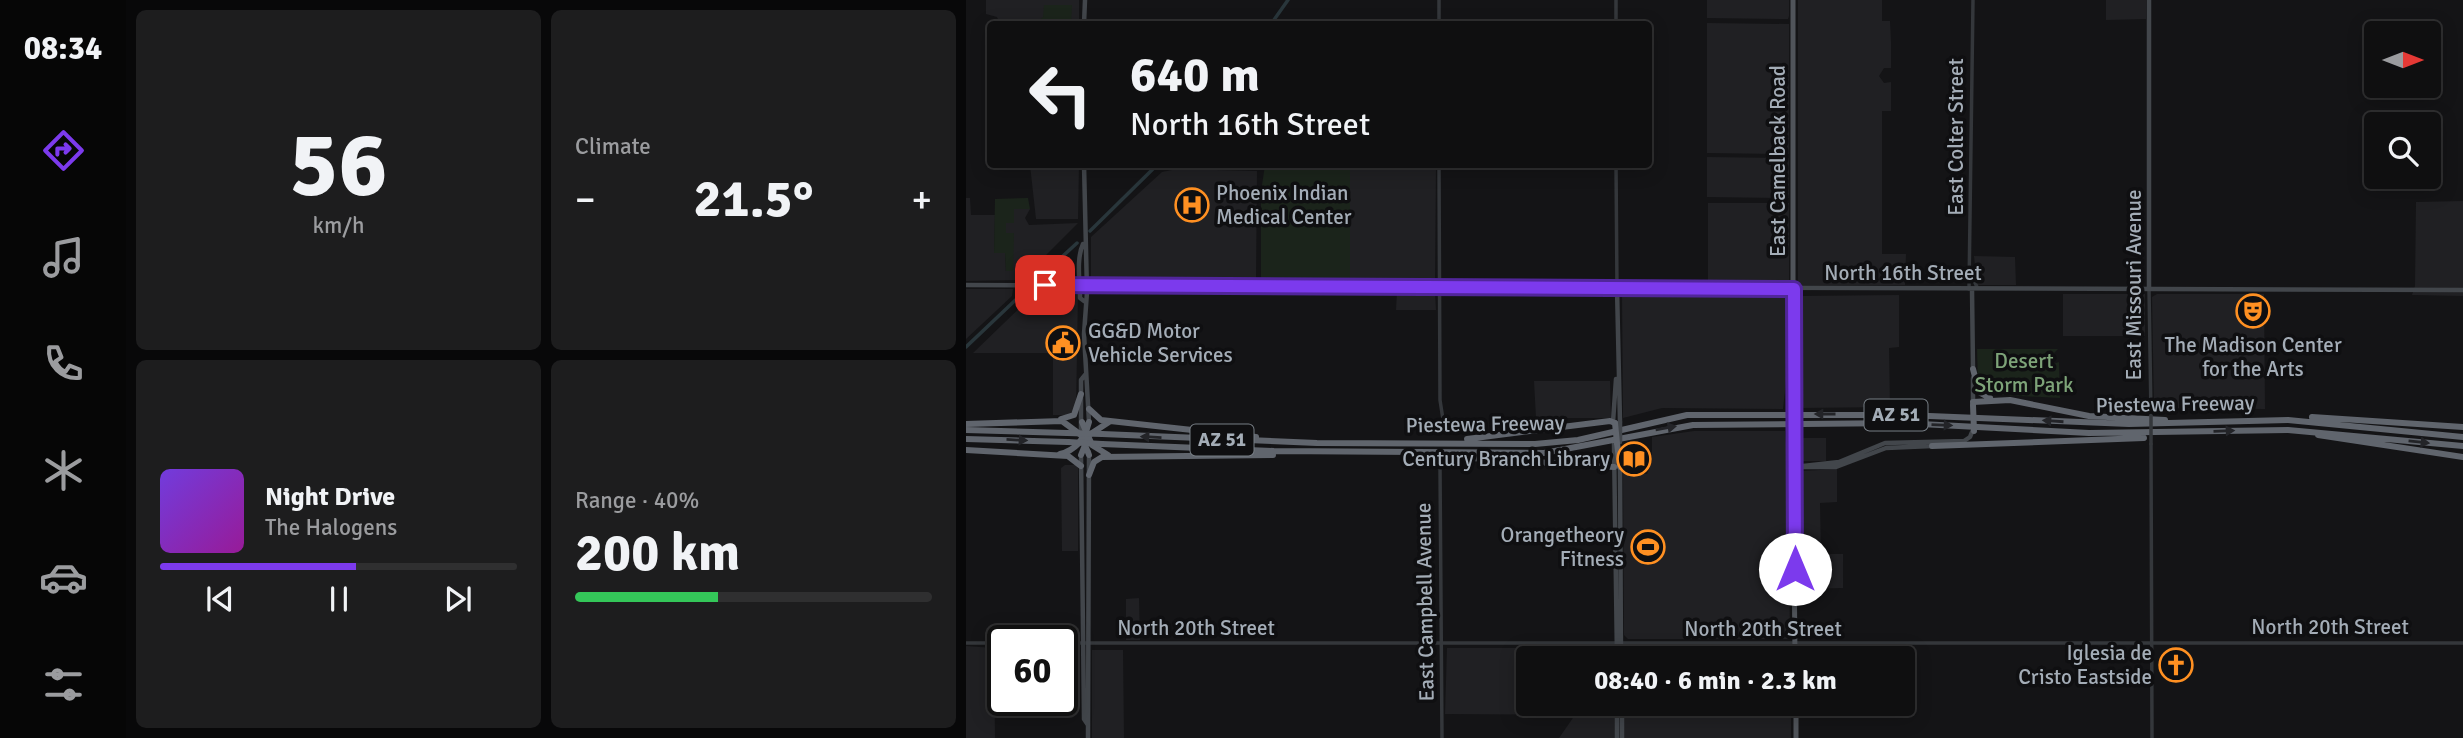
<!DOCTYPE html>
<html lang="en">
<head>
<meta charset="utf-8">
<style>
  body { margin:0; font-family:Signika,sans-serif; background:#1d1d1e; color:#f1f3f6; height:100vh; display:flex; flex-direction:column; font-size:26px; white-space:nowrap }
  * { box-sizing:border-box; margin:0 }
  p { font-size:23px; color:#9b9c9f }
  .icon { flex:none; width:38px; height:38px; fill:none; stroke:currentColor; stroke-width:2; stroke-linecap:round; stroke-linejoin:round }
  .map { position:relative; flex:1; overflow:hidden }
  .sheet { display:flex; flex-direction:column; gap:10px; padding:10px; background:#080809; width:840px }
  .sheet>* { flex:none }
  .hud { position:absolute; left:21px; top:21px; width:665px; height:147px; border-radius:7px; box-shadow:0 4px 18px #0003,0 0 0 2px #2f2f30; background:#0f0f10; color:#f1f3f6; overflow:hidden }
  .needle { width:46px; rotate:90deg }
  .fabs { position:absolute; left:1398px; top:21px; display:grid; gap:14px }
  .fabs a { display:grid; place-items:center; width:77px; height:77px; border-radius:7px; background:#0f0f10; box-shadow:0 4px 18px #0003,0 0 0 2px #2f2f30; font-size:35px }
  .speed { position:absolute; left:21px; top:625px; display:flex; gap:14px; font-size:35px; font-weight:700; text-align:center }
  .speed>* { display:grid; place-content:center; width:91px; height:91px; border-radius:50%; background:#0f0f10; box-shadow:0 4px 18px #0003,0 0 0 2px #2f2f30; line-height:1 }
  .speed .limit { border:4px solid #111; border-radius:10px; background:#fff; color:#111 }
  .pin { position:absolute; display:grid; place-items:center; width:60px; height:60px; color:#fff; margin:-30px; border-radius:14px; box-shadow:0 4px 10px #0006 }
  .me { position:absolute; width:77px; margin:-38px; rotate:0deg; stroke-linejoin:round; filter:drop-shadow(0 0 5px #0008) }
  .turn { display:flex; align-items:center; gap:24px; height:147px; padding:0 28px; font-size:32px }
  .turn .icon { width:91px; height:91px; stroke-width:2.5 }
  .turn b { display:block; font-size:49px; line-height:60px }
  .big { font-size:52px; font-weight:700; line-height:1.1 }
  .sheet .widget { flex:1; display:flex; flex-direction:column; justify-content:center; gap:10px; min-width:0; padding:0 24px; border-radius:10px; background:#1d1d1e }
  .sheet .dial { align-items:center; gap:0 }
  .dial b { font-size:91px; line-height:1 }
  .song { display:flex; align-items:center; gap:21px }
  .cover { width:84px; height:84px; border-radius:10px; background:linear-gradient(135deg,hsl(260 70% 55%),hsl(300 70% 35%)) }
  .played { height:7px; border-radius:4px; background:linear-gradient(90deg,#7c3aed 55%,#2f2f30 55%) }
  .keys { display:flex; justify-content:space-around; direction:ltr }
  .heat { display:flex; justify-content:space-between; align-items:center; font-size:38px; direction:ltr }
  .charge { height:10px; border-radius:5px; background:linear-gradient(90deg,#34c759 40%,#2f2f30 0) }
  .sheet .tiles { flex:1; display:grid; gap:10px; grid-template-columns:repeat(2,1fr) }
  .trip { position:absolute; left:550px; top:646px; width:399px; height:70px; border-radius:7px; background:#0f0f10; box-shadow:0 4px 18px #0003,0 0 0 2px #2f2f30; font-weight:700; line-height:70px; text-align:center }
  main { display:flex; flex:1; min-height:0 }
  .menu { display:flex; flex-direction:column; width:126px; justify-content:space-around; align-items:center; background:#060606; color:#9b9c9f }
  .menu .icon { width:49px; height:49px }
  .menu .active { color:#7c3aed }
  .menu b { font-size:32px; color:#f1f3f6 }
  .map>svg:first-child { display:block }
  .built { fill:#202023 }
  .green { fill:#1b241b }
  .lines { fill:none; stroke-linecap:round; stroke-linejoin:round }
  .canal { stroke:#29363b; stroke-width:3.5 }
  .tertiary { stroke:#34373b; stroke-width:3.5 }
  .secondary { stroke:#42464b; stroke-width:4.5 }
  .primary { stroke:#50545a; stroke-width:5 }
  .motorway { stroke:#60656d; stroke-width:6 }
  .tertiary-bridge { stroke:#34373b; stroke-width:3.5 }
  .secondary-bridge { stroke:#42464b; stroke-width:4.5 }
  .primary-bridge { stroke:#50545a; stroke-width:5 }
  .motorway-bridge { stroke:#60656d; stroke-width:6 }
  .oneway { fill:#232428 }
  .route-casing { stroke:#51269a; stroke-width:18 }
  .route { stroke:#7c3aed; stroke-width:12 }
  .labels { text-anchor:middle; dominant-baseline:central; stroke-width:7; stroke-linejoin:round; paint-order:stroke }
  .shield { fill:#0f0f11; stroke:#777e85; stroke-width:2 }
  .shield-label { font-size:19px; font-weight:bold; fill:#a4adb7 }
  .street-label { font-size:21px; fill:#a4adb7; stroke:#0f0f11 }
  .poi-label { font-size:21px; fill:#a4adb7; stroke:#0f0f11; text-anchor:end }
  .park-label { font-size:21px; fill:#7ea479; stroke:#0f0f11 }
</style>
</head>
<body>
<main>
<nav class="menu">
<b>08:34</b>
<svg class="icon active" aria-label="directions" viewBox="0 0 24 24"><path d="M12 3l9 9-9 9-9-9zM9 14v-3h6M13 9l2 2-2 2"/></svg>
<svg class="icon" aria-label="music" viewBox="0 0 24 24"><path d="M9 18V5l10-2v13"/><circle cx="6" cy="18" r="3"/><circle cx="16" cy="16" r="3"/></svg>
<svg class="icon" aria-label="phone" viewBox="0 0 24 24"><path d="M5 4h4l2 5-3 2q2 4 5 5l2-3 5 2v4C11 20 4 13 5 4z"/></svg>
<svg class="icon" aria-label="climate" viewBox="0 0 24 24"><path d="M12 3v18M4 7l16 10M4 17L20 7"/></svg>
<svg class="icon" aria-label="car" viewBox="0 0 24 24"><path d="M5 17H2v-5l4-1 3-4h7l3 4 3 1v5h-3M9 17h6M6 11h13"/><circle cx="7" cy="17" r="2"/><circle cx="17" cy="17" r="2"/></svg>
<svg class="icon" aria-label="filters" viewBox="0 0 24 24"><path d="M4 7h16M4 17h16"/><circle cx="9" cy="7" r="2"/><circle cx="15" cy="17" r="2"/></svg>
</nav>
<section class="sheet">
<div class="tiles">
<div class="widget dial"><b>56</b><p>km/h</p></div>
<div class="widget"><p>Climate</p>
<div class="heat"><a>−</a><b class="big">21.5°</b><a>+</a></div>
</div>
<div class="widget">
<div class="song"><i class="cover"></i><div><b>Night Drive</b><p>The Halogens</p></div></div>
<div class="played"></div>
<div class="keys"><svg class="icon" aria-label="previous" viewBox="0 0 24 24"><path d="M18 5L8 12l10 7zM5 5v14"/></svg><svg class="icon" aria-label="pause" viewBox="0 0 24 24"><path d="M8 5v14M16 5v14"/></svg><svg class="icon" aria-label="next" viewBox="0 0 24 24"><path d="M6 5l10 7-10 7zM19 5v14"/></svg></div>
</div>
<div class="widget"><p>Range · 40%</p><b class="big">200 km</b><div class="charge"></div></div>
</div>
</section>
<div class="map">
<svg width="1497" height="738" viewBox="0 0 1497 738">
  <rect width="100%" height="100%" fill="#141416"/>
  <path class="built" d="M20,0H113V24H34L31,17L20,14Z
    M741,0H823V16L822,19L741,18Z
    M832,0H916V21H924L925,42V68H918L913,76L918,83L925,82V111H916V254H940L939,285H836L832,282Z
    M1140,0H1180V19L1140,20Z
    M741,23L823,24V154L741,153Z
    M741,157L823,158V198L741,197Z
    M64,165H113L112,219H70Z
    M384,165H470L469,283H384Z
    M211,169L291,171L290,281L125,282V237L196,172Z
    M0,198H4L5,215H29L28,252L39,253L40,271L47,233L40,234V222L48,209H64L59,218L63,225L112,223L55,280L0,281Z
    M1497,201V296L1446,295L1449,286L1450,202Z
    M742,203H823V284L742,285Z
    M1008,256L1049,257L1050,285H1011Z
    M0,289H47L46,296L0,339Z
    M72,290H109L112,293L110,410L104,415H87V353H7Z
    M431,292L469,293L470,310H430Z
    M660,293L822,297L823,354L817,409L696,408L657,418L656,295Z
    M1097,294H1179V336H1097Z
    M1191,294H1298L1299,409L1188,408L1186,297Z
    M933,295V347L923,348L924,407L834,408V296Z
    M568,381H644L645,418H570Z
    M728,431H819L822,472L824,637L821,639H662L658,635L657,473L681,474L686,462V437Z
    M835,438H860V461H837Z
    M99,465H111L112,468V551H96L95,468Z
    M871,469V502L854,503L855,554H877V588L834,589L833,474L836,471Z
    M173,598L174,640H160V599Z
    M0,646L28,648L29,738H0Z
    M481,648H610V658H562V704H610L611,711L649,710V738H593L609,715L479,714Z
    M126,650H157L158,738H126Z
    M661,650H821L824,658H658Z
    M658,704H825V738H658Z"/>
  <path class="green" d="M78,5H106L105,24H69L77,17Z
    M299,165H384V283L295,281V192Z
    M62,198L64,209H48V223H40V233H48L47,271H40L39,253H28L29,199Z
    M1011,349H1092L1083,358L1087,364L1093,362L1094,398L1017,394L1012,386Z"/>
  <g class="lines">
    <path class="canal" d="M305,24L322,0
      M124,231L192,164
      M71,280L111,243
      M0,347L60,290"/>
    <path class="tertiary" d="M650,0V24
      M473,24V0
      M473,164L474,400L478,426
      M650,164L651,288
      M1005,274L1011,287
      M1003,289L1007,0
      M1183,289L1185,415
      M1185,444L1186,738
      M474,467L476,738
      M0,643H37
      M96,643H1497"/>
    <path class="secondary" d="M118,24L119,0
      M118,164L121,292L118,334L123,422
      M117,244C110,259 114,282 114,298L118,301
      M0,285L1497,290
      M651,288L654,422
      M1006,289L1007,369
      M1183,289V0
      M1007,378V404
      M647,422L650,379
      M115,436V380L119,375
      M648,444L651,658
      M115,455L118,719L122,725
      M654,466L655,658
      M827,467H870L920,448L966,446
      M828,467L873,462L919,443L998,441L1004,437L1006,432
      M651,704V738
      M656,704V738
      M122,738L123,452"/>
    <path class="primary" d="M827,0V407
      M827,431L829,658
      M830,704V738"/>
    <path class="motorway" d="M1007,369L1013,392L1024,398
      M1007,402L1044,400L1123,416L1199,420
      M123,409L135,420L290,437
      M1346,417L1497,427
      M95,419L108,415L115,394
      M116,422L126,445L142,455
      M0,424L96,421L115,435L123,455
      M0,430L101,433
      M136,434L351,443L569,444L612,440L721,415H939L1163,424L1322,420L1497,437
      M1352,435L1497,457
      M0,439L102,442
      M501,439L644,421L649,423
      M651,443L654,467
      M136,444L308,451L578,453L727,425L936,423L1123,433L1322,430L1497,446
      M966,446L1178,438
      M0,450L102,456L115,466
      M94,454C111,450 119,438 123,422
      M115,455L123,435L143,422
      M473,456L648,467
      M123,475L128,462L136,457L307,455"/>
    <path class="tertiary-bridge" d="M1185,415V444"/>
    <path class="secondary-bridge" d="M654,422V442"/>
    <path class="primary-bridge" d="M827,407V431"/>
    <path class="motorway-bridge" d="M1007,405L1008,431
      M649,423L651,443
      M101,433L136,434
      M102,442L136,444"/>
  </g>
  <defs><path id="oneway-solid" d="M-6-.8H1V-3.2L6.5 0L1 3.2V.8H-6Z" transform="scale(1.75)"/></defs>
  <g class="oneway">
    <use href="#oneway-solid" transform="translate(859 414) rotate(180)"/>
    <use href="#oneway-solid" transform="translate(1087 421) rotate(-176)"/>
    <use href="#oneway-solid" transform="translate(976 425) rotate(2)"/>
    <use href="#oneway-solid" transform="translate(700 428) rotate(-10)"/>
    <use href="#oneway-solid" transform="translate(1258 431) rotate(-2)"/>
    <use href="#oneway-solid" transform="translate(185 437) rotate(-177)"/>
    <use href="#oneway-solid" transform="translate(51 440) rotate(3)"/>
    <use href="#oneway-solid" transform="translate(1453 442) rotate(6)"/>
  </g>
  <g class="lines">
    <defs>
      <path id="route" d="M79,285L828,289L829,569"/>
    </defs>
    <use href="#route" class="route-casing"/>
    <use href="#route" class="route"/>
  </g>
  <defs>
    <symbol id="hospital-ring" viewBox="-11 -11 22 22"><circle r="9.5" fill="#0f0f11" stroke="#ff9022" stroke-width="1.5"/><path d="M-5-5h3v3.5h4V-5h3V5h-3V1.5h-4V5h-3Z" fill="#ff9022"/></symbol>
    <symbol id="theatre-ring" viewBox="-11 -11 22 22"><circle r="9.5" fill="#0f0f11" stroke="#ff9022" stroke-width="1.5"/><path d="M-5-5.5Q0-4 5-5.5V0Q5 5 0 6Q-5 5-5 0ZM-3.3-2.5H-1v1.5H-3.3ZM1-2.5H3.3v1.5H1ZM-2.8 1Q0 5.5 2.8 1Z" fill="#ff9022"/></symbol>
    <symbol id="civic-ring" viewBox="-11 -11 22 22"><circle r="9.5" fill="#0f0f11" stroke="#ff9022" stroke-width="1.5"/><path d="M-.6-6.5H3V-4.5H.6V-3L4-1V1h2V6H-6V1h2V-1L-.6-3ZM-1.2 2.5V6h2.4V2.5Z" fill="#ff9022"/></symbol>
    <symbol id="library-ring" viewBox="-11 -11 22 22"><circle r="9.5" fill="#0f0f11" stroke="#ff9022" stroke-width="1.5"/><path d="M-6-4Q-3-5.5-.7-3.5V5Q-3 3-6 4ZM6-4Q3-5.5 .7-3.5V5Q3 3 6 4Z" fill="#ff9022"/></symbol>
    <symbol id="stadium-ring" viewBox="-11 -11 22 22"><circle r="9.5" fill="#0f0f11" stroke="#ff9022" stroke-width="1.5"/><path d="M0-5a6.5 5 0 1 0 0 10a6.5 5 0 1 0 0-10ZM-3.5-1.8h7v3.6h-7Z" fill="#ff9022"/></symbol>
    <symbol id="church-ring" viewBox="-11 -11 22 22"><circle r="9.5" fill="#0f0f11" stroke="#ff9022" stroke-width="1.5"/><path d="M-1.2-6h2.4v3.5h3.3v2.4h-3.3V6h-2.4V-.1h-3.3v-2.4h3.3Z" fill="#ff9022"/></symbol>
  </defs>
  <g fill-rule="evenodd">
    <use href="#hospital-ring" x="207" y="186" width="38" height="38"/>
    <use href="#theatre-ring" x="1268" y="292" width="38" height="38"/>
    <use href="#civic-ring" x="78" y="324" width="38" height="38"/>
    <use href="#library-ring" x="649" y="440" width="38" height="38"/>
    <use href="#stadium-ring" x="663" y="528" width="38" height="38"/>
    <use href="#church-ring" x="1191" y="646" width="38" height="38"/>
  </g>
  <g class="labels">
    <g class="shield">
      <rect x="898.5" y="399.5" width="63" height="31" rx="5"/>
      <rect x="224.5" y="424.5" width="63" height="31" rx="5"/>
    </g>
    <g class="shield-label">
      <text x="930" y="415">AZ 51</text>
      <text x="256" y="440">AZ 51</text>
    </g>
    <g class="street-label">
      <text transform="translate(990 137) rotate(-90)">East Colter Street</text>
      <text transform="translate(812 161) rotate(-90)">East Camelback Road</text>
      <text x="937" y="273">North 16th Street</text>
      <text transform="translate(1168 285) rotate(-90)">East Missouri Avenue</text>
      <text transform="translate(1209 404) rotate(-1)">Piestewa Freeway</text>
      <text transform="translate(519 424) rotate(-1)">Piestewa Freeway</text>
      <text transform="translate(459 602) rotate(-91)">East Campbell Avenue</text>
      <text x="1364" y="627">North 20th Street</text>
      <text x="230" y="628">North 20th Street</text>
      <text x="797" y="629">North 20th Street</text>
    </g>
    <g class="poi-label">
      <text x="250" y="193" text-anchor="start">Phoenix Indian<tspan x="250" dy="24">Medical Center</tspan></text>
      <text x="122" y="331" text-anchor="start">GG&amp;D Motor<tspan x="122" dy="24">Vehicle Services</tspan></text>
      <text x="1287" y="345" text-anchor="middle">The Madison Center<tspan x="1287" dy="24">for the Arts</tspan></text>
      <text x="644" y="459">Century Branch Library</text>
      <text x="658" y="535">Orangetheory<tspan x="658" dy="24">Fitness</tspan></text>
      <text x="1186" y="653">Iglesia de<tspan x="1186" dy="24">Cristo Eastside</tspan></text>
    </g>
    <g class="park-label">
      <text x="1058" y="361">Desert<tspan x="1058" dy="24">Storm Park</tspan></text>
    </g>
  </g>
</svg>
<div class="fabs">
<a><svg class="needle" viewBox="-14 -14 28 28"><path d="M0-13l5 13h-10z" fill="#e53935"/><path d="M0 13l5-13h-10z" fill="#9b9c9f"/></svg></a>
<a><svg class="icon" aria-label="search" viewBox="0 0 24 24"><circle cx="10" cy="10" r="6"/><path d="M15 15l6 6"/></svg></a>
</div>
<div class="speed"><div class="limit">60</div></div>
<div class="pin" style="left:79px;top:285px;background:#d93025"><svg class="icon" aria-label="arrive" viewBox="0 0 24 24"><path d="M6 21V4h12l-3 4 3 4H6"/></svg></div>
<svg class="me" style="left:829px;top:569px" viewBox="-20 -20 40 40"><circle r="19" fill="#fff"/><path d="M0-13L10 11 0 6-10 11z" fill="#7c3aed"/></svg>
<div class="trip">08:40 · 6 min · 2.3 km</div>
<div class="hud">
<div class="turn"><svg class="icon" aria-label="left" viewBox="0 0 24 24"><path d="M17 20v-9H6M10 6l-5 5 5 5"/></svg><div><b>640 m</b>North 16th Street</div></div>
</div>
</div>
</main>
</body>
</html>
